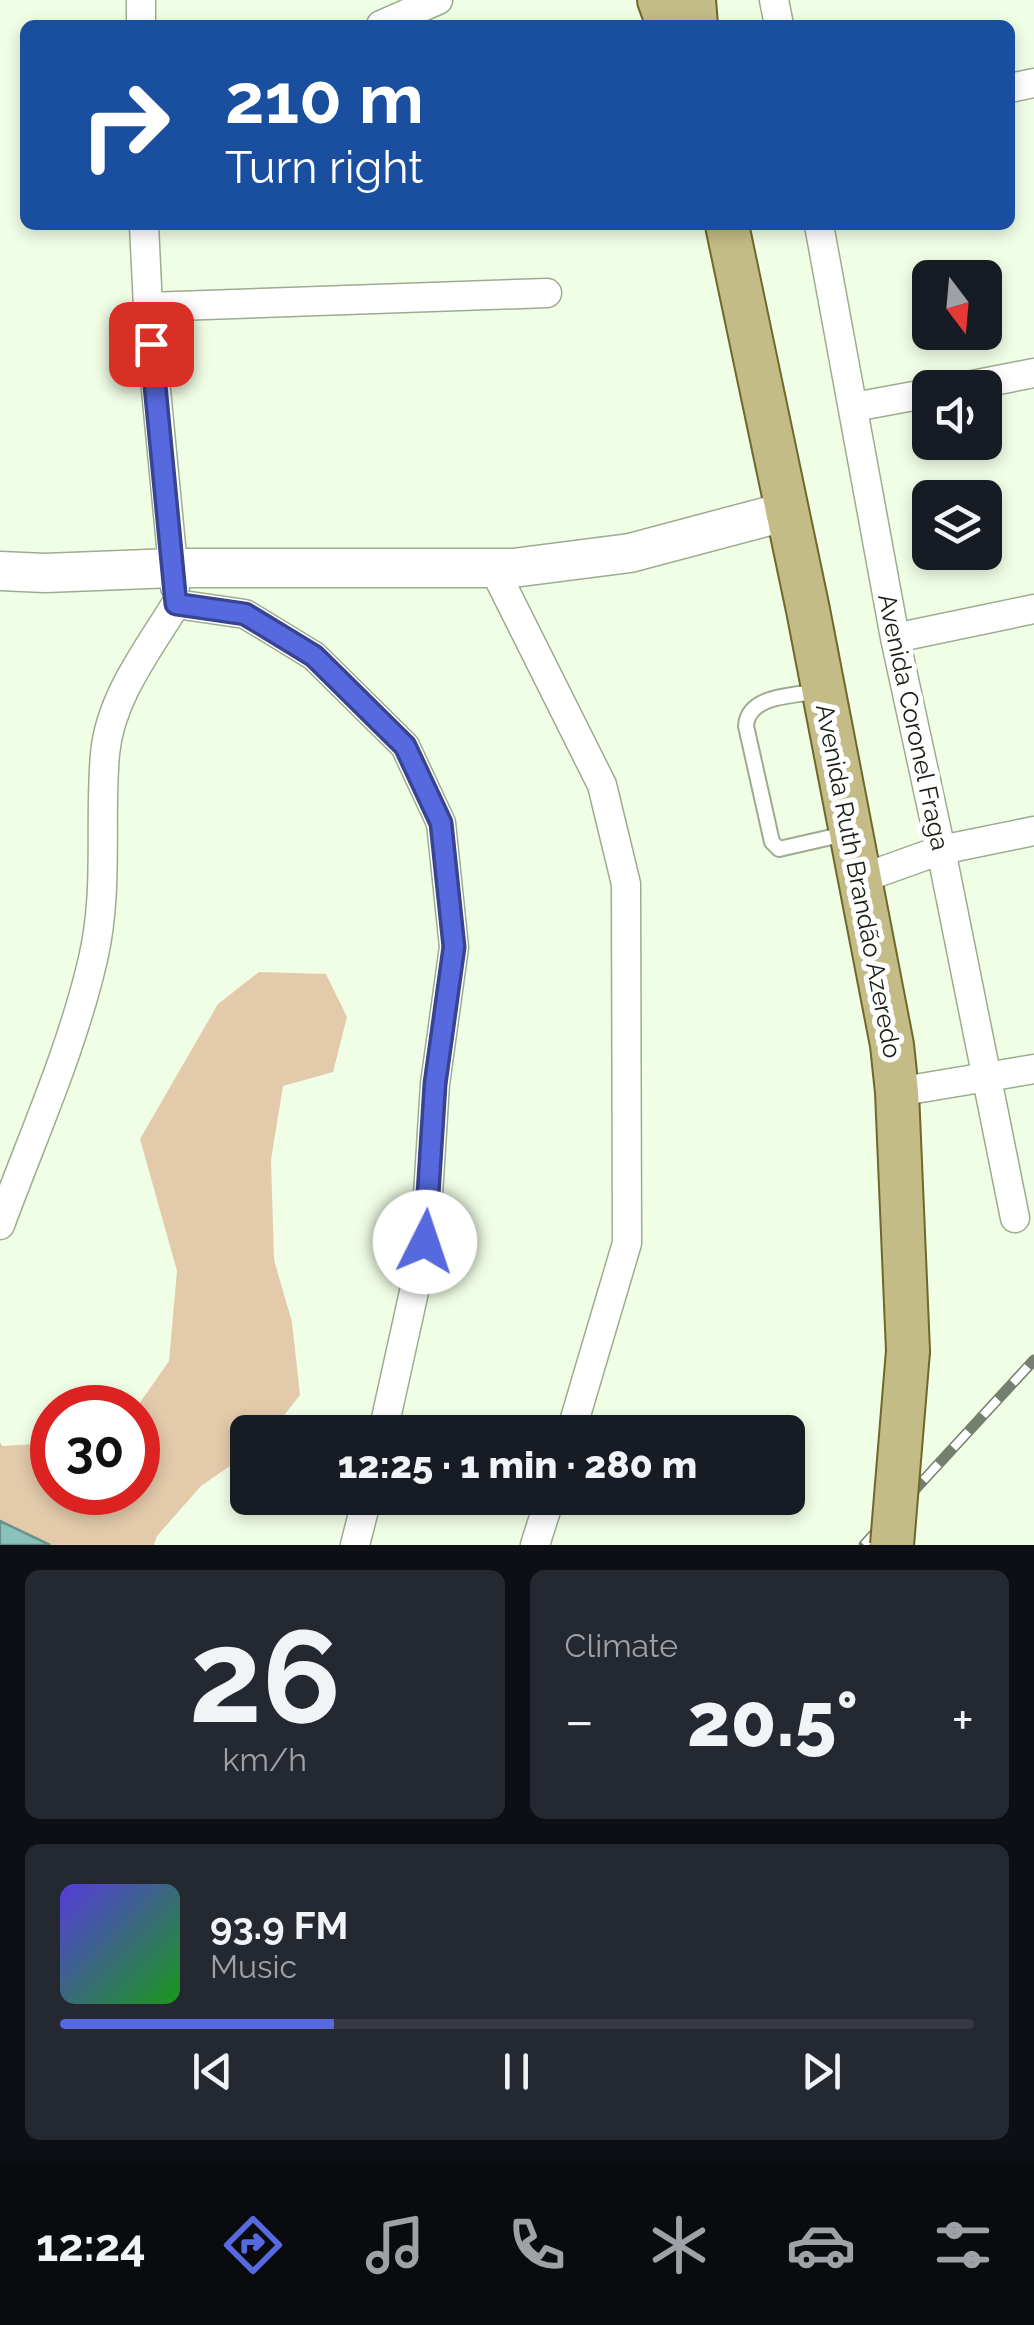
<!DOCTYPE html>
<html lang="en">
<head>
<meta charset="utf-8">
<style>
  body { margin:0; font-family:Raleway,sans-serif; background:#242831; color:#f1f3f6; height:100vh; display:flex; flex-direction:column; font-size:38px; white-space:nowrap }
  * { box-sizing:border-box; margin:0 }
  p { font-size:32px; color:#9ea1a6 }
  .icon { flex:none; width:55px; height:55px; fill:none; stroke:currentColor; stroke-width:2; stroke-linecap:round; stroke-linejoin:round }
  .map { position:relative; height:1545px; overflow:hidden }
  .panel { display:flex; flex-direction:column; gap:25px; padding:25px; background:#0d0f14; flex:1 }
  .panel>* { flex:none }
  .hud { position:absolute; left:20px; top:20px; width:995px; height:210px; border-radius:15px; box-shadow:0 5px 15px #0003; background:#1a4fa0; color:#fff; overflow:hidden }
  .needle { width:65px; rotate:164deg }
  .controls { position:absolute; left:912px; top:260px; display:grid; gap:20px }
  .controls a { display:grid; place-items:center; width:90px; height:90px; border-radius:15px; background:#171b24; box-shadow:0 5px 15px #0003; font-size:50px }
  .speed { position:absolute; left:30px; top:1385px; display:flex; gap:20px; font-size:50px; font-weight:700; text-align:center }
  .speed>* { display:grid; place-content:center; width:130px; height:130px; border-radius:50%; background:#171b24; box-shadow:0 5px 15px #0003; line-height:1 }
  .speed .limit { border:15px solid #d22; background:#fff; color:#111 }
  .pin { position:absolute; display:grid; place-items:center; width:85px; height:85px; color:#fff; margin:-42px; border-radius:20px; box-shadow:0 5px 15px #0006 }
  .me { position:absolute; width:110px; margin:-55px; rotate:4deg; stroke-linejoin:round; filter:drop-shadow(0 0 8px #0008) }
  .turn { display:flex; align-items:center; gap:35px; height:210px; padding:0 40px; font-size:45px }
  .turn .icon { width:130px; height:130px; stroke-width:2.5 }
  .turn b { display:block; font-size:70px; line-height:85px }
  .big { font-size:75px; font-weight:800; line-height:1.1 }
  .panel .card { flex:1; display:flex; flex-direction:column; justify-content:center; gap:15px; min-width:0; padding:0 35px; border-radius:15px; background:#242831 }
  .panel .dial { align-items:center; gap:0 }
  .dial b { font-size:130px; line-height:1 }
  .song { display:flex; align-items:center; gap:30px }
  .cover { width:120px; height:120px; border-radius:15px; background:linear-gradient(135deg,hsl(250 70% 55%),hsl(120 70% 35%)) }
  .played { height:10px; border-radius:5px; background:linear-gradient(90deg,#5669df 30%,#363941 30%) }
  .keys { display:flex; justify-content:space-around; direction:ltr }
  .heat { display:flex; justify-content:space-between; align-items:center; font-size:55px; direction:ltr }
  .panel .tiles { flex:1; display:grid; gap:25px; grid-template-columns:1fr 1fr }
  .card:last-child { grid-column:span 2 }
  .trip { position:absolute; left:230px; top:1415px; width:575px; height:100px; border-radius:15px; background:#171b24; box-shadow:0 5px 15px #0003; font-weight:800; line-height:100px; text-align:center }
  .tabs { display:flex; height:160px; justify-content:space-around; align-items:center; background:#090b0e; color:#9ea1a6 }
  .tabs .icon { width:70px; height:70px }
  .tabs .selected { color:#5669df }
  .tabs b { font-size:45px; color:#f1f3f6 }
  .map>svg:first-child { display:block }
  .green { fill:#e2caab }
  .water { fill:#8ac2bb; stroke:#689189; stroke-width:2.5 }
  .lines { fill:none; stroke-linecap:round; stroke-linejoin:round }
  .lane-casing { stroke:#9dac8f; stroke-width:18 }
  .street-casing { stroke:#9dac8f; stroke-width:31 }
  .secondary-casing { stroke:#9dac8f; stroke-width:41 }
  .primary-casing { stroke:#6e682a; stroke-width:46 }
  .lane { stroke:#fff; stroke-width:14 }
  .street { stroke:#fff; stroke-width:28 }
  .secondary { stroke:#fff; stroke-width:38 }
  .primary { stroke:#c3bc86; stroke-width:42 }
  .rail-casing { stroke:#767e6e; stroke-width:11 }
  .rail { stroke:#fff; stroke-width:8; stroke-dasharray:22; stroke-linecap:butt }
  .primary-bridge-casing { stroke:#6e682a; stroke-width:46; stroke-linecap:butt }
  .primary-bridge { stroke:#c3bc86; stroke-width:42 }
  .route-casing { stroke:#384491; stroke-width:25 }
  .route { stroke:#5669df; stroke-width:18 }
  .labels { text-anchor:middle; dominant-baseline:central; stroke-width:10; stroke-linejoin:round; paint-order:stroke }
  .street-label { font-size:25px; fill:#1a1f14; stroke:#fff }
</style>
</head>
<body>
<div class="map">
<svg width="1034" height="1545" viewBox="0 0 1034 1545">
  <rect width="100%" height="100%" fill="#f1fee6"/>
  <path class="green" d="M259,972L326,974L347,1017L333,1072L283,1086L271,1160L274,1260L292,1322L300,1395L271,1432H248L247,1454L201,1486L157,1536L154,1545H0V1442L2,1446L52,1443V1492H138L137,1407L169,1361L177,1271L140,1139L218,1004Z"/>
  <path class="water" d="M0,1521L50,1545H0Z"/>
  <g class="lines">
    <defs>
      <path id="lane" d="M821,691C795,696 748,694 746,726L772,842L779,849L845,834"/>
      <path id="street" d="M774,0L779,25
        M141,25V0
        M381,25L438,0
        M1010,88L1034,83
        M144,225L148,307L175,587
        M819,225L895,638L941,850L1015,1218
        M148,307L547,293
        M957,388L1034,373
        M854,407L930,393
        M494,569L602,785L626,884L627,1243L571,1432
        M895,638L1034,609
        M860,879L941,850L1034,831
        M897,1092L1034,1069
        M0,1225C32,1138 72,1050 93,959C109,890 99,822 105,754C110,698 148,650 176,604L245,614L314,656L405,746L441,823L454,947L435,1084L425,1242L383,1432
        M355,1545L367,1498
        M535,1545L550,1498"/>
      <path id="secondary" d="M0,571L45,573L173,568H513L630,553L788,511"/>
      <path id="primary" d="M659,0L668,25
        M694,0L696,25
        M727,225L808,610L892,1045L897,1092L908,1351"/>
    </defs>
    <use href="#lane" class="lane-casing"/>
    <use href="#street" class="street-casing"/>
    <use href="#secondary" class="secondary-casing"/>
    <use href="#primary" class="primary-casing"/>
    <use href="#lane" class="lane"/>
    <use href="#street" class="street"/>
    <use href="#secondary" class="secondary"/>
    <use href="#primary" class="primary"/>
    <defs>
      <path id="rail" d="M864,1545L1034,1360"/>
    </defs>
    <use href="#rail" class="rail-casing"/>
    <use href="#rail" class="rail"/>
    <defs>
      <path id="primary-bridge" d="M892,1545L908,1351"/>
    </defs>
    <use href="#primary-bridge" class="primary-bridge-casing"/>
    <use href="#primary-bridge" class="primary-bridge"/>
  </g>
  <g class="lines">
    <defs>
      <path id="route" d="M151,344L176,604L245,614L314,656L405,746L441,823L454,947L435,1084L425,1242"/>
    </defs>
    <use href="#route" class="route-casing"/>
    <use href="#route" class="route"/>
  </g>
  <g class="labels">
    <g class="street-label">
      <text transform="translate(914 722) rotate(78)">Avenida Coronel Fraga</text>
      <text transform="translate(859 881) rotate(79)">Avenida Ruth Brandão Azeredo</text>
    </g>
  </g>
</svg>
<div class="controls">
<a><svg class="needle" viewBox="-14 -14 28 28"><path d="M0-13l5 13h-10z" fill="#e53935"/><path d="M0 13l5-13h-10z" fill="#9ea1a6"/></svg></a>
<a><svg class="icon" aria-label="sound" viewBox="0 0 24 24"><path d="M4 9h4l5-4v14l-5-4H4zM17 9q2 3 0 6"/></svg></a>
<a><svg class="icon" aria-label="layers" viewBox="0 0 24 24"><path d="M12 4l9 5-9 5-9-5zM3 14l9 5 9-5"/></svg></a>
</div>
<div class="speed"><div class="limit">30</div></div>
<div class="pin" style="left:151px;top:344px;background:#d93025"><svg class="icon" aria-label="arrive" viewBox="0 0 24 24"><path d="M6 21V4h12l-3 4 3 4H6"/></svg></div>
<svg class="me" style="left:425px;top:1242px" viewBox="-20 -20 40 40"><circle r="19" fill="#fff"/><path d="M0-13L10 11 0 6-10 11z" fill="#5669df"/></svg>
<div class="trip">12:25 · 1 min · 280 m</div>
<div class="hud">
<div class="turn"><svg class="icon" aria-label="right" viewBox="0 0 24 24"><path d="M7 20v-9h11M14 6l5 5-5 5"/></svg><div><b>210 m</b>Turn right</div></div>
</div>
</div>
<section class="panel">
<div class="tiles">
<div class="card dial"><b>26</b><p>km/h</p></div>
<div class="card"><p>Climate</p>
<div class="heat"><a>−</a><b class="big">20.5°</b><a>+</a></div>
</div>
<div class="card">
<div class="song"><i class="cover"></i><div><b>93.9 FM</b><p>Music</p></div></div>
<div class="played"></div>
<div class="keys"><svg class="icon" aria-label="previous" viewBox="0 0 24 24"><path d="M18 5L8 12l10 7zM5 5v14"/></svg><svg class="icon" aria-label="pause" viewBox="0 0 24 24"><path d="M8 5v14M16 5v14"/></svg><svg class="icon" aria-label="next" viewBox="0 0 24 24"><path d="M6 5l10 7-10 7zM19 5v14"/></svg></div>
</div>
</div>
</section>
<nav class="tabs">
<b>12:24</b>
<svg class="icon selected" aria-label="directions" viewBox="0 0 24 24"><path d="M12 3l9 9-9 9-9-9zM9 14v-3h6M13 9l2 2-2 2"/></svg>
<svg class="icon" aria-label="music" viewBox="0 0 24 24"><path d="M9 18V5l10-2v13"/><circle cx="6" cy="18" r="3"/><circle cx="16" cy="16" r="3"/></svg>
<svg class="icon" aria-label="phone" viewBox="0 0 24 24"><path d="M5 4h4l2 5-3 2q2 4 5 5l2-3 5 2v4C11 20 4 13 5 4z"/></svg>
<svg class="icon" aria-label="climate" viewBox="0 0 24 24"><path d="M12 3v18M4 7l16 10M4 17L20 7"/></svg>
<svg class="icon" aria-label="car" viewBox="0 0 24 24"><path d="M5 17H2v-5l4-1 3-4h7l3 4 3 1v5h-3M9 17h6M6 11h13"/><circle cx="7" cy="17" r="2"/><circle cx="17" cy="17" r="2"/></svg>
<svg class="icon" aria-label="filters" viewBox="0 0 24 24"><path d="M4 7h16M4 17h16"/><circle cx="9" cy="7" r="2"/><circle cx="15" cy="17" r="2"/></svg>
</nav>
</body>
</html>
